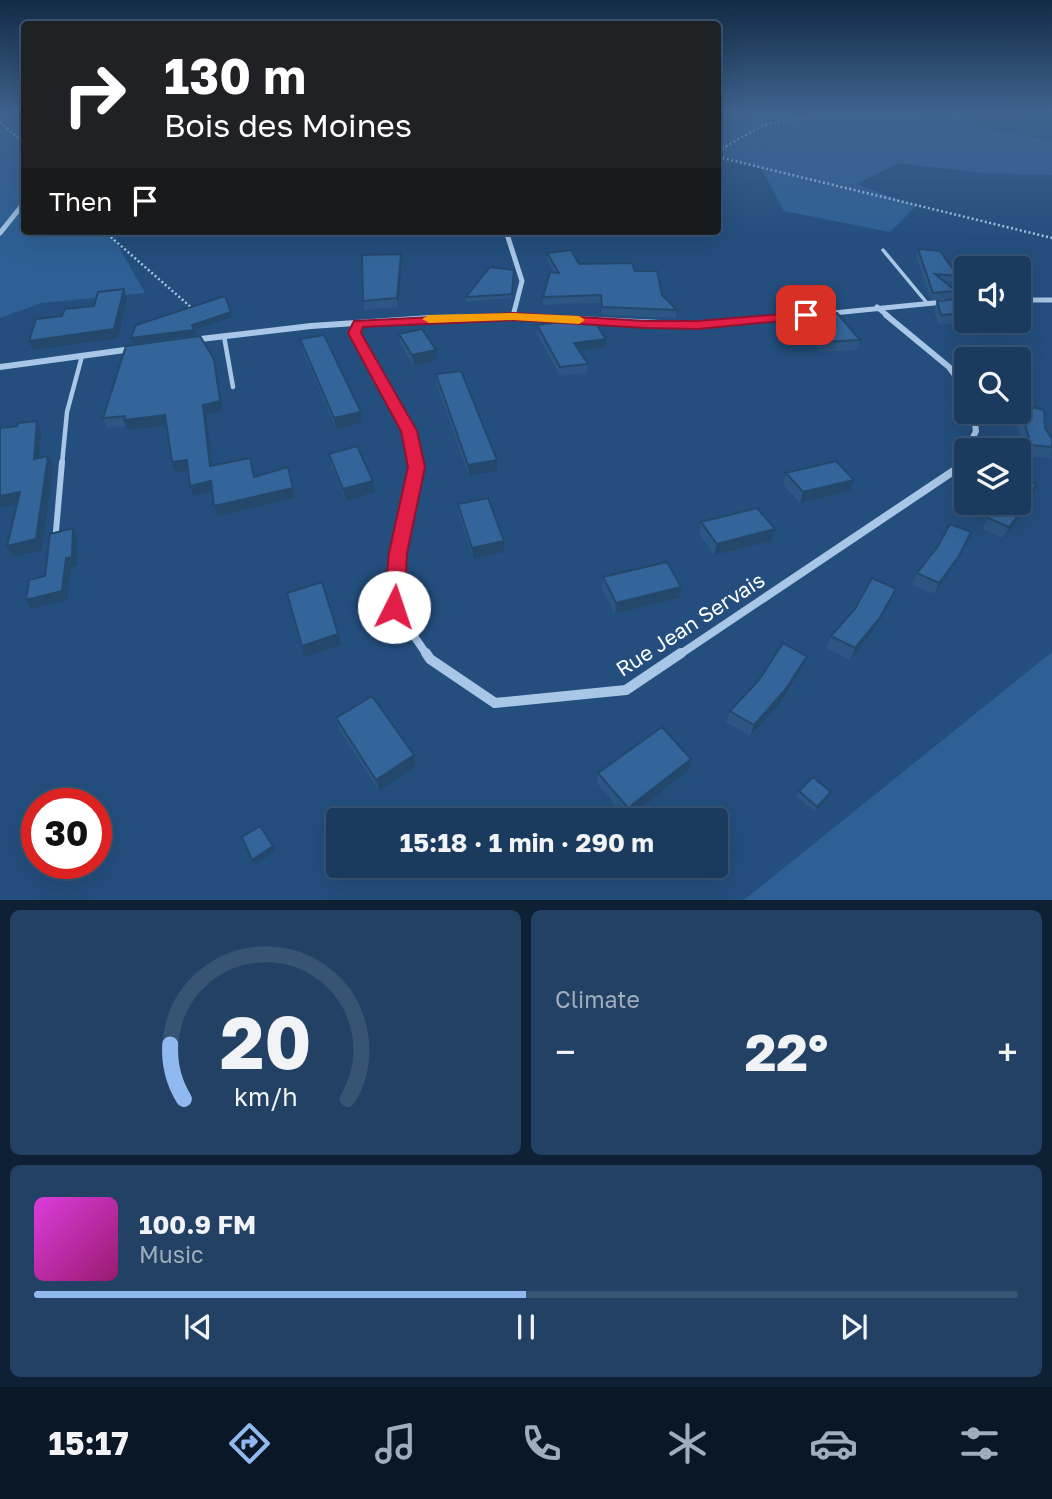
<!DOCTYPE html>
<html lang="en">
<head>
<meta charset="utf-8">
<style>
  body { margin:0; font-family:"Golos Text",sans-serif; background:#234164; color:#f1f3f6; height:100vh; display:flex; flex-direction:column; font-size:26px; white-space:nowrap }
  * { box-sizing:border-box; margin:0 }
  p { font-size:23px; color:#9fadbc }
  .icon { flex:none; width:38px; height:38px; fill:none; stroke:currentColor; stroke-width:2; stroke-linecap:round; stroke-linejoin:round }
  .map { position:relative; height:900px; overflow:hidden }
  .side { display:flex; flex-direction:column; gap:10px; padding:10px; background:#0e2034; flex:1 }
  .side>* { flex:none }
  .hud { position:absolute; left:21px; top:21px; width:700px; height:214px; border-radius:7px; box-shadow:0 7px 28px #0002,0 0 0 2px #385473; background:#202124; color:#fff; overflow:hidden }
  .buttons { position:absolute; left:954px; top:256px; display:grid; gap:14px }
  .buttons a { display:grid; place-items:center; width:77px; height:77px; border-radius:7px; background:#1a3a5e; box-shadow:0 7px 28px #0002,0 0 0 2px #385473; font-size:35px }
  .speed { position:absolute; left:21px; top:788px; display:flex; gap:14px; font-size:35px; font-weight:700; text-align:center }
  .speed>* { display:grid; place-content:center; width:91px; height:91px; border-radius:50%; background:#1a3a5e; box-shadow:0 7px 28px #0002,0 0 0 2px #385473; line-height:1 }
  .speed .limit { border:10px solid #d22; background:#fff; color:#111 }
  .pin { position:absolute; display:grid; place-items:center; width:60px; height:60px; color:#fff; margin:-30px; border-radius:14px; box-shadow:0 4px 10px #0006 }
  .me { position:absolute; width:77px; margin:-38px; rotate:4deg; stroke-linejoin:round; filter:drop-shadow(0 0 5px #0008) }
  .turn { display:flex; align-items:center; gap:24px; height:147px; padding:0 28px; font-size:32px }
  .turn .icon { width:91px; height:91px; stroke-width:2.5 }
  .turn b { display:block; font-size:49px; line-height:60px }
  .then { display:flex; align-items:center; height:66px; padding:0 28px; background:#0003; gap:14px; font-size:26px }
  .big { font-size:52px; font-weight:700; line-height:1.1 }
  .side .widget { flex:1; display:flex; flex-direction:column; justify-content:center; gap:10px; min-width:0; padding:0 24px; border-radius:10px; background:#234164 }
  .side .dial { align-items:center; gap:0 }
  .dial svg { height:182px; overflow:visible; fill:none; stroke:#385473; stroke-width:7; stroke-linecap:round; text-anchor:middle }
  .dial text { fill:#f1f3f6; stroke:none }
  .song { display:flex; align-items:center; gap:21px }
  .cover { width:84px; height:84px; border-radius:10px; background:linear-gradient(135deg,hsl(300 70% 55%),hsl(320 70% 35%)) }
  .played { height:7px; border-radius:4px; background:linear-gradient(90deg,#90b9f0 50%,#385473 50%) }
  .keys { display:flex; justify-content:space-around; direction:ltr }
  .heat { display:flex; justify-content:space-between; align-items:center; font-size:38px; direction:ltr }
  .side .tiles { flex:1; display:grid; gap:10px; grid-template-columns:1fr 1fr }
  .widget:last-child { grid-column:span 2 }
  .trip { position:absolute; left:326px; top:808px; width:402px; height:70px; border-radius:7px; background:#1a3a5e; box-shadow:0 7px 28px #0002,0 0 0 2px #385473; font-weight:700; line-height:70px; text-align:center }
  .dock { display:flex; height:112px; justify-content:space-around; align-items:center; background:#0a1726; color:#9fadbc }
  .dock .icon { width:49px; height:49px }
  .dock .active { color:#90b9f0 }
  .dock b { font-size:32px; color:#f1f3f6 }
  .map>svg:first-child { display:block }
  .green { fill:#2e6095 }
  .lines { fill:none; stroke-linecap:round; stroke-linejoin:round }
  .path { stroke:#a8c6e6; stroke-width:2.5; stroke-dasharray:2 2.5; stroke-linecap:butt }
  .service-far2 { stroke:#a8c6e6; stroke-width:3.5 }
  .service-far1 { stroke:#a8c6e6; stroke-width:4.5 }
  .service { stroke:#a8c6e6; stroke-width:6 }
  .minor-far3 { stroke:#a8c6e6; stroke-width:5 }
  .minor-far2 { stroke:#a8c6e6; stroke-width:6 }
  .minor-far1 { stroke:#a8c6e6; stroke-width:8 }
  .minor { stroke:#a8c6e6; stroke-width:10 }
  .wall { fill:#2c5784 }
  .shaded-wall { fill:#24476c }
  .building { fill:#33659a; stroke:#24476c; stroke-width:2 }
  .route { fill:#e11d48; stroke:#92132f; stroke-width:2 }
  .slow { fill:#f59e0b }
  .labels { text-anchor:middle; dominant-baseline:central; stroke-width:7; stroke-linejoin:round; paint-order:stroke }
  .street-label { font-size:21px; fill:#fff; stroke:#234e7d }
</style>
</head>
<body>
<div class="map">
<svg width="1052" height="901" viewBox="0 0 1052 901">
  <rect width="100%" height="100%" fill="#234e7d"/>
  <path class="green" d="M0,113H24V231H110L145,293L41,303L0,318Z
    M718,113H899L1052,141V175L982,173L899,163L857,184L916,206L890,232L784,211L761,168L718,155Z
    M1052,652V900H744Z"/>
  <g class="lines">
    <path class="path" d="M947,113L960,117
      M0,122L24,143
      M718,151L763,125L825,114L861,113
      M718,157L1052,238
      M104,231L193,309"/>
    <path class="service-far2" d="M883,250L927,303"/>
    <path class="service-far1" d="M224,336L233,387
      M62,464L67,412L82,356"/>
    <path class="service" d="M56,531L62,462"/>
    <path class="minor-far3" d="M506,231L522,281L513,316
      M0,233L24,203
      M1018,300H1052
      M877,307L888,316
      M803,316L944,302"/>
    <path class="minor-far2" d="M886,315L949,367L966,390
      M358,323L354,333L409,431L415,464
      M192,340L311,326L430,318L534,317L701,325L817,315
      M0,367L132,349
      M967,450L976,431L973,411
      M960,464L966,452"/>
    <path class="minor-far1" d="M415,462L398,553L394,607L427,655
      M679,655L958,468L961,462"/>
    <path class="minor" d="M426,653L430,659L495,703L626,690L681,653"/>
  </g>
  <path class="wall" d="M955,113H1052V116L1016,114L1015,118L988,122L973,116L957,115Z
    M918,249L958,276L956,282L944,281L956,291L953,298L931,300L916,256Z
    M547,253L579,264L635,271L662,295L677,310L676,318L602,315L601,303L543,305V297L554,273L547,260Z
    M402,262L398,307L364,310L363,301Z
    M514,270L512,298L466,302V297Z
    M966,298V320H981V321L938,325L934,310L937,301Z
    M801,316L860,340L857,350L819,352L799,325Z
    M537,325L606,347L579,351L588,364L587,373L560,376L537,334Z
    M399,334L436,350L437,360L414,366L400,344Z
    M300,339L362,423L336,429L302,349Z
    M217,369L223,411L206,415L212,465L250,458L254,477L288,467L295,498L218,516L212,492L193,496L188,470L176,473L172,462L167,425L128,430L127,426L107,428L103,418Z
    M436,374L497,460V471L469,476L437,385Z
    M1019,404L1045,428L1052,439L1051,458L1026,456L1013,414L1015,411H1018Z
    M329,454L373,481L375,492L346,501L331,465Z
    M786,473L854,480L850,491L800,503L783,485Z
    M458,504L504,541V552L473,559L459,515Z
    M1027,504L1021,515L1003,538L982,529L988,518Z
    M701,522L772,541L714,555L699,533Z
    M971,532L953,567L934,594L912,585L917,573Z
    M603,577L681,587L679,598L615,614L602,589Z
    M891,601L874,630L850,660L826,648L831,636Z
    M807,656L802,667L781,702L750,736L726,722L730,711Z
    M336,718L414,755L416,766L379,791L339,729Z
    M691,759L689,770L627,819L597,783L598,773Z
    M799,791L828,798L815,812L797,797Z"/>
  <path class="shaded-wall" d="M1007,113H1017L1015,118L988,122L990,115Z
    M401,254L402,262L398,307L397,298Z
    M124,289L127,298L118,338L33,350L29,341L114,329Z
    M231,312L232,317L193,330H194L196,335L133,343L131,338L192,325Z
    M606,339V347L574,352V343Z
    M436,350L437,360L414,366L412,355Z
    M214,359L217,369L223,411L206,415L214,476L210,466L203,405Z
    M361,412L362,423L336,429L334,418Z
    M165,415L169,425L128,430L124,420Z
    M37,421L41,431L39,470L34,459Z
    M48,456L53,467L42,550L13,557L7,546Z
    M187,460L190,470L176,473L172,462Z
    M497,460V471L469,476L468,465Z
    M854,480L850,491L800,503L803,492Z
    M211,481L215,491L193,496L190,486Z
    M373,481L375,492L346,501L343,489Z
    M293,488L295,498L218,516L214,506Z
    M20,492L25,502L0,508V496Z
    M1027,504L1021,515L1003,538L1009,527Z
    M73,528L77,537V566L71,567L67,600L31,609L26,600L66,558Z
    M775,529L772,541L714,555L717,544Z
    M504,541V552L473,559L472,548Z
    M959,556L953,567L934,594L939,583Z
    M681,587L679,598L615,614L616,603Z
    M896,589L891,601L874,630L850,660L855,648Z
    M338,634L341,645L305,657L302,646Z
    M807,656L802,667L781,702L750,736L754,725Z
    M414,755L416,766L379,791L376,780Z
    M691,759L689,770L627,819L628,808Z
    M831,792L828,798L815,812L817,807Z
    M273,846L275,851L254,865L252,860Z"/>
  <path class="building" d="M985,113H1007L990,115Z
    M918,249L940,251L958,276L935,274L956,291L933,293Z
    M571,250L579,264L632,263L635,271H657L662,295L677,310L602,307L601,295L543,297L550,272L559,273L547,253Z
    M401,254L397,298L363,301L362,255Z
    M490,267L514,270L512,294L466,297Z
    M124,289L114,329L29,341L36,319L62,316L65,309L94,306L98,292Z
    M225,296L231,312L192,325L194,330L131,338L136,325Z
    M966,298V313L941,315L937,301Z
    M837,313L860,340L822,342L801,316Z
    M592,318L606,339L574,343L588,364L560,367L537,325Z
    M422,329L436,350L412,355L399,334Z
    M324,335L361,412L334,418L300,339Z
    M200,336L214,359L220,401L203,405L210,466L250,458L254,477L288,467L293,488L214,506L211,481L190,486L187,460L172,462L165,415L124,420L125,416L103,418L126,346Z
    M461,371L497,460L468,465L436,374Z
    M1019,404L1044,410L1045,428L1052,439V447L1031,445Z
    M37,421L34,459L48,456L36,539L7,546L20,492L0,496V428L17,426L18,423Z
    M357,446L373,481L343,489L329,454Z
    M836,461L854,480L803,492L786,473Z
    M1018,478L1036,484L1027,504L1009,527L988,518L1000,502H1018Z
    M488,498L504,541L472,548L458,504Z
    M757,508L775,529L717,544L701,522Z
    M950,524L971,532L959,556L939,583L917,573L938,546Z
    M73,528L72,557L66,558L62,591L26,600L29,580L45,576L50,534Z
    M667,562L681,587L616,603L603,577Z
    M872,578L896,589L879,619L855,648L831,636L855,609Z
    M322,582L338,634L302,646L287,593Z
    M783,643L807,656L785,690L754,725L730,711L759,680Z
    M372,696L414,755L376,780L336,718Z
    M662,727L691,759L628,808L598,773Z
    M813,777L831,792L817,807L799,791Z
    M260,826L273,846L252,860L242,837Z"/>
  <linearGradient id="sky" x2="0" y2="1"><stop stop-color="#132b45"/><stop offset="0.47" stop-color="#3f638f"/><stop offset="1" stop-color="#3f638f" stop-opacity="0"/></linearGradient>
  <rect width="1052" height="239" fill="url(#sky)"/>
  <path class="route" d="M806,312L811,313V318L698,329L646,328L513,320L363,327L361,333L417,431L425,467L407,553L404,607L401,612L394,614L387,612L384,607L389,553L408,467L401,431L348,333L354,321L513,313L646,321H698Z"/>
  <path class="slow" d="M513,313L579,316L585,320L579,324L513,320L429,323L422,319L429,315Z"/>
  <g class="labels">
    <g class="street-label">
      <text transform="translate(690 624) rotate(-33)">Rue Jean Servais</text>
    </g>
  </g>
</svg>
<div class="buttons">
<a><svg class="icon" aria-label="sound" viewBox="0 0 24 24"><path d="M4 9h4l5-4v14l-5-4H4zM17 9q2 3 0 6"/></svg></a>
<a><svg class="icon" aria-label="search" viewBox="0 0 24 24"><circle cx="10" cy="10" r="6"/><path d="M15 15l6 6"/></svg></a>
<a><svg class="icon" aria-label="layers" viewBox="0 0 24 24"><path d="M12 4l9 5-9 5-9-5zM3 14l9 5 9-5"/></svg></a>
</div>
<div class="speed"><div class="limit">30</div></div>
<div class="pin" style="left:806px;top:315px;background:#d93025"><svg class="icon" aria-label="arrive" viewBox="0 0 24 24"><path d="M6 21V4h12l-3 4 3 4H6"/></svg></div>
<svg class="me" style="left:394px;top:607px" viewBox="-20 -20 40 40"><circle r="19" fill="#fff"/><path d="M0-13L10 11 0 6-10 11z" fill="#e11d48"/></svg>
<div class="trip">15:18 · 1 min · 290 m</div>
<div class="hud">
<div class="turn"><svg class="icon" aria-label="right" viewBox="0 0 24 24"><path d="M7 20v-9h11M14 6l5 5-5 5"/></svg><div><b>130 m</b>Bois des Moines</div></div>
<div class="then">Then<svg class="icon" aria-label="arrive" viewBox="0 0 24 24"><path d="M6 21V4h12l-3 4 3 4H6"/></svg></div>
</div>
</div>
<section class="side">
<div class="tiles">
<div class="widget dial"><svg viewBox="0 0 100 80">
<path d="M14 69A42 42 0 1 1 86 69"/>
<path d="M14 69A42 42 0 0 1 8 45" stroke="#90b9f0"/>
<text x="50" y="56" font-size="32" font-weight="700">20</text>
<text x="50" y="72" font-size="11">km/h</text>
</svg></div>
<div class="widget"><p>Climate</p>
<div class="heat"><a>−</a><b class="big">22°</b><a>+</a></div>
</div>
<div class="widget">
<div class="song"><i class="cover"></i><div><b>100.9 FM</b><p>Music</p></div></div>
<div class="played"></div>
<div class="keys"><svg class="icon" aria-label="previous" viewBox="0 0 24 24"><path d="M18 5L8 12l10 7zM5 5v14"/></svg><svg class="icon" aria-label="pause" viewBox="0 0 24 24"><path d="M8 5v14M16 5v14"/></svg><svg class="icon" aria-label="next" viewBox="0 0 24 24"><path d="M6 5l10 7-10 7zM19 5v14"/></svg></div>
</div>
</div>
</section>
<nav class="dock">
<b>15:17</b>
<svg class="icon active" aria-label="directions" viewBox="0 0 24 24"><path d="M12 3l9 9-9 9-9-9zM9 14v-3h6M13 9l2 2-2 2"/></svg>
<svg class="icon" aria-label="music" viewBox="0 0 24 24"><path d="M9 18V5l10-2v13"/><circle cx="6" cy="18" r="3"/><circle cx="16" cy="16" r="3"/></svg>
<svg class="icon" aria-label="phone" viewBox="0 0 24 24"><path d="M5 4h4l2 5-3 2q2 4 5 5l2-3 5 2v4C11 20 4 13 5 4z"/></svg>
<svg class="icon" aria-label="climate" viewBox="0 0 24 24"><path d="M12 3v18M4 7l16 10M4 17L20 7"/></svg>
<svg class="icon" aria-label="car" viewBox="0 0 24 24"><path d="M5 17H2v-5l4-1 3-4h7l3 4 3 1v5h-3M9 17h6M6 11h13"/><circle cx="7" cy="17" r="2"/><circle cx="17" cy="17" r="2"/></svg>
<svg class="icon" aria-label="filters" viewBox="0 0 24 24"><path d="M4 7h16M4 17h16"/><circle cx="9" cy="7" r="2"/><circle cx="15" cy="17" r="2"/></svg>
</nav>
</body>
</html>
